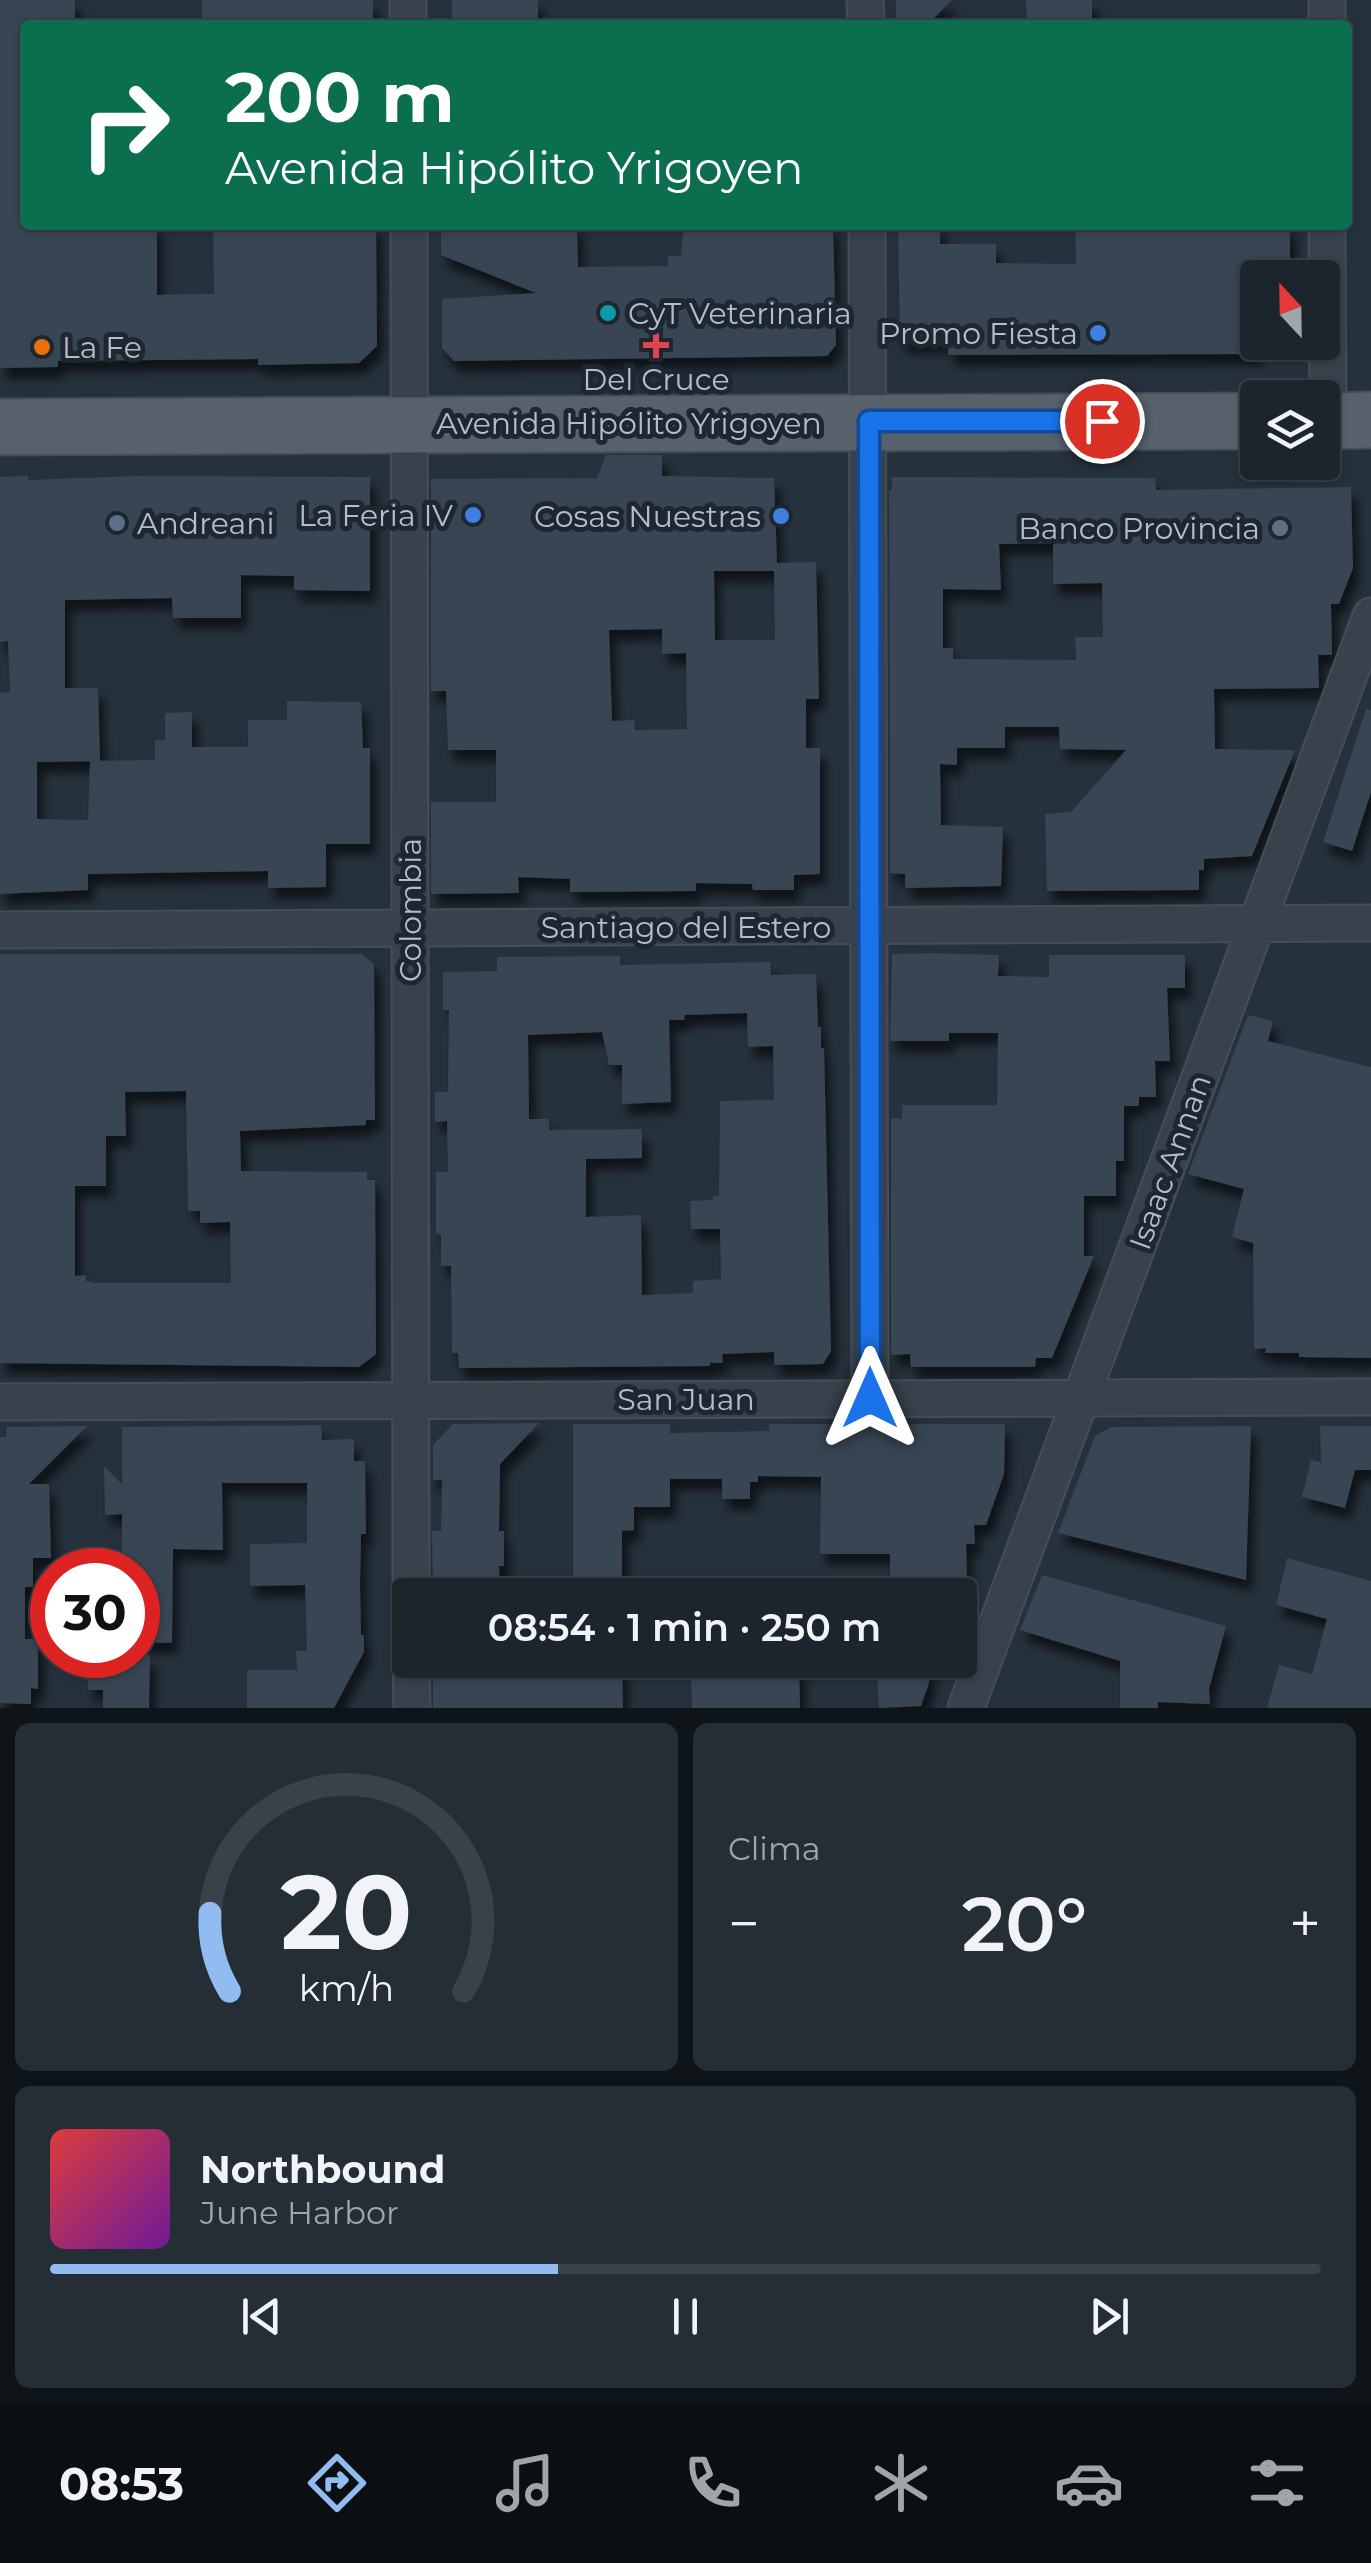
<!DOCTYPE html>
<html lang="es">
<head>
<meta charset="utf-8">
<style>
  body { margin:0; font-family:Montserrat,sans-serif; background:#252d35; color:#f1f3f6; height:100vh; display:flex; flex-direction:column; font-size:38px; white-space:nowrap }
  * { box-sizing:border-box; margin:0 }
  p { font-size:32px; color:#a0a5aa }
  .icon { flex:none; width:55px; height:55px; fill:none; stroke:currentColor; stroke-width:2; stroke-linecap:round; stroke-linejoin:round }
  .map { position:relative; height:1708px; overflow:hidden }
  .drawer { display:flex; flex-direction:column; gap:15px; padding:15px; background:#0f1419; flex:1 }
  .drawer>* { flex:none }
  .hud { position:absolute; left:20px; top:20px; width:1332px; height:210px; border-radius:10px; box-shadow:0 2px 8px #0004,0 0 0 2px #3a4249; background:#0b6e4f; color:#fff; overflow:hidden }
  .needle { width:65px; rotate:338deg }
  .tools { position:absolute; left:1240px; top:260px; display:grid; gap:20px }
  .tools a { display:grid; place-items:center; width:100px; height:100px; border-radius:10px; background:#1c252d; box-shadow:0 2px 8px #0004,0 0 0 2px #3a4249; font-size:50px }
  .speed { position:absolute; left:30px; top:1548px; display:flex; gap:20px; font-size:50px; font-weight:700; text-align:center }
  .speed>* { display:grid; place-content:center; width:130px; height:130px; border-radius:50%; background:#1c252d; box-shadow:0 2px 8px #0004,0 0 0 2px #3a4249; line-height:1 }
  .speed .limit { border:15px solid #d22; background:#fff; color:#111 }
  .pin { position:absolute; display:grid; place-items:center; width:85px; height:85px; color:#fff; margin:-42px; border:5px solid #fff; border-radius:50%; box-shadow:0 2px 10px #0007 }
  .me { position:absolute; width:110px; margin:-55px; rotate:0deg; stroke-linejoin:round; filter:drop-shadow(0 0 8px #0008) }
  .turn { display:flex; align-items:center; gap:35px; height:210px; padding:0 40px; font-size:45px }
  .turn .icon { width:130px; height:130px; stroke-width:2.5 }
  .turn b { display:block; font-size:70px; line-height:85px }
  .big { font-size:75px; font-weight:600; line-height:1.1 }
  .drawer .card { flex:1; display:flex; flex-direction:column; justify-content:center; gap:15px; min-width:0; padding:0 35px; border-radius:15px; background:#252d35 }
  .drawer .dial { align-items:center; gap:0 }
  .dial svg { height:260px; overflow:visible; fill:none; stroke:#3a4249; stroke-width:7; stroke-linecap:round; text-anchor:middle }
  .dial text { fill:#f1f3f6; stroke:none }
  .song { display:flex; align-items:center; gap:30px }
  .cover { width:120px; height:120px; border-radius:15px; background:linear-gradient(135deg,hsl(0 70% 55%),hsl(280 70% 35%)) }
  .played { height:10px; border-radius:5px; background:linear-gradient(90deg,#90bcf1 40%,#3a4249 40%) }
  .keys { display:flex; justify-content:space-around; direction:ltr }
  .heat { display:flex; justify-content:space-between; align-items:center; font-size:55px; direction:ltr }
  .drawer .tiles { flex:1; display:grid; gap:15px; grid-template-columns:1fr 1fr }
  .card:last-child { grid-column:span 2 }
  .trip { position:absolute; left:392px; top:1578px; width:585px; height:100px; border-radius:10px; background:#1c252d; box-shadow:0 2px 8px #0004,0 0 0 2px #3a4249; font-weight:600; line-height:100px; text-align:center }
  .tabs { display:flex; height:160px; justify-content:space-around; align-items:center; background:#0b0f12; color:#a0a5aa }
  .tabs .icon { width:70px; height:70px }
  .tabs .current { color:#90bcf1 }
  .tabs b { font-size:45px; color:#f1f3f6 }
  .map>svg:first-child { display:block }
  .building { fill:#384552; fill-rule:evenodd; filter:url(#shadow) }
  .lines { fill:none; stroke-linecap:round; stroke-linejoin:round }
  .street-casing { stroke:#454e58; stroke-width:39 }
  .primary-casing { stroke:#454e58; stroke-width:59 }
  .street { stroke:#39424c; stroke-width:35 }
  .primary { stroke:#57616c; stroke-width:55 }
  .route-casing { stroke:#114b97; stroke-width:25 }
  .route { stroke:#1a73e8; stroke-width:18 }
  .culture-dot { fill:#0f9aa8; stroke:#1e2731; stroke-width:4 }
  .shop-dot { fill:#3f7fe0; stroke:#1e2731; stroke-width:4 }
  .health-dot { fill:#e0444e; stroke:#1e2731; stroke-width:4 }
  .food-dot { fill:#e8710a; stroke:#1e2731; stroke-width:4 }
  .service-dot { fill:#5c6f8a; stroke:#1e2731; stroke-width:4 }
  .labels { text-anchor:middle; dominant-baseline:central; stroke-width:10; stroke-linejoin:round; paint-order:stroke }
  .poi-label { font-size:30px; fill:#b5bdc7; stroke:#1e2731; text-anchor:end }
  .street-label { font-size:30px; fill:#b5bdc7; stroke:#1e2731 }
</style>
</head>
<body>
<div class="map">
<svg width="1371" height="1708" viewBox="0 0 1371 1708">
  <defs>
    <filter id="shadow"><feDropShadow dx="6" dy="11" stdDeviation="5" flood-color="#0009"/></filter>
  </defs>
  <rect width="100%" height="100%" fill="#25313c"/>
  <path class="building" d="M0,0H75V25H25V225H157V295L214,294L213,225H376L377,346L359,363L258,365V359L58,361V367L0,368Z
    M202,0H373V25H202Z
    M452,0H538V25H452Z
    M896,0H952L927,25H896Z
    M1026,0H1092V25H1027Z
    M441,225H577L578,267L668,266V256H681L684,225H833L836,345L827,356L454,361L442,348V299L536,293L441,255Z
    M898,225H940V244H996V263L1076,264L1075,225H1290V278H1258V354L948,355V342H900Z
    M606,455H662V476L774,478L777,563L816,562L819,699H806V748H820V874L794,875V890H753L752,884L696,883V891L570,892V879L518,877L519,893L431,894V802H496V750H448L446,691H431V479L597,478ZM714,571H774L775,640H715ZM662,629V654L686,653L687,729L635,730L634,720L612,721L609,630Z
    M28,476V480L134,476L370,477V591L294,590V576L241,575V618H173L172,598L65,600V688H98L100,761L37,762V819L88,820L90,761L155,760V740H165V713L192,712V747H248V720H287V701L361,702L363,748H370V844H326V887L268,888V871L88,874V890L0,894V693L10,692L8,641L0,642V477Z
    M892,477L1155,478L1156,490L1351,487L1353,568L1339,604H1331L1332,655H1318L1319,688L1214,689L1215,749L1295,750L1252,856L1204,859V870H1199V890L1047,891L1045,814L1071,812L1126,750L1060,749L1059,727H1005V748H957V765L940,764L941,825L1003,827L1001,886L905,888V874L890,873L889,490H892ZM1053,543V584L1102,583L1103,637H1075L1076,660L953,659V648H943V589L1001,590L999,544Z
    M1366,709L1371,710V792L1352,851L1323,842Z
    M932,953L999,955L998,976L1049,977V955H1185V988H1167L1170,1061H1155L1156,1097H1139V1106H1124V1161H1116V1196H1084V1256H1094L1052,1358H1036L1035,1367H911L910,1354L891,1355V1118L902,1119V1105H997L998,1033H949V1041H890L892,954Z
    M0,954H361L374,964L375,1120H366V1125L240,1131L241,1171L367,1172V1180H375L376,1354L359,1367L0,1363ZM186,1091L188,1211H200V1223L230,1222L231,1283H95L86,1281V1275L75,1276V1186H106V1136H126L125,1092Z
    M620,956V965L770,962L771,975L816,974L818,1027H821V1048H824L831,1351L823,1364L774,1365V1352L722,1354L723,1363H710V1366L459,1368L458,1353H452L451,1266H441V1235L436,1233V1172H448L447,1121L435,1122V1092H448L449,1010H443V972L497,971V957ZM747,1013L748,1047L773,1046L774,1100L720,1101L719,1195L713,1196V1200L690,1201L691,1229H720L721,1279L693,1281V1293L642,1295L641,1215L586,1217V1159L642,1158V1129L549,1130V1119H529L528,1035L602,1032L609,1065H622V1104L671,1102L669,1020H684L685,1015Z
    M1248,1015L1273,1021L1268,1041L1371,1067V1358L1299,1357V1353H1265L1266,1348L1254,1349L1253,1243L1232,1237L1244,1189L1188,1174Z
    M539,1423L500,1464L499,1531H504V1566H499L500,1595H433L432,1531H441L442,1480H433V1445L453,1424Z
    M573,1424H670V1433L769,1431V1424H1005L1004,1474L986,1525H974L975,1544H966L967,1579H947V1595L890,1593V1554H820L821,1477L758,1476V1482H750V1499H722V1479H670V1507H634V1530L622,1531V1582H573Z
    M321,1425L322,1440L354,1439V1461H365L366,1534H361L360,1585L361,1635H364V1652L334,1708H247V1670H297L296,1651H307L305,1585L250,1586V1544L307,1543V1483H222L223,1550L173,1549L172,1643L138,1642V1570H122V1514L105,1515L104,1466L122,1484V1427Z
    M87,1426L29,1484H49L51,1558H33V1587H25V1639H38V1689L31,1688V1704L0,1703V1437H6L7,1427Z
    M1251,1426L1246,1580L1058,1533L1095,1436L1111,1427Z
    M1320,1426H1371V1470H1355L1345,1508L1302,1497L1311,1460L1321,1462Z
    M1287,1558L1371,1581V1708H1267L1279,1665L1312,1674L1327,1619L1276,1605Z
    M1042,1575L1226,1626L1209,1689L1210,1704L1158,1702V1708H1120V1661L1020,1630Z
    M87,1655H150L149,1708H103V1690H88Z
    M433,1660H622L623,1708H433Z
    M724,1660H799L800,1708H692L691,1679L724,1678Z
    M892,1660H929V1683L921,1706L879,1708L877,1679H892Z"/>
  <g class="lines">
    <defs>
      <path id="street" d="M408,0V25
        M865,0L866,25
        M1327,0V25
        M409,225L411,1595
        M867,225L870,1399
        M1327,225L1328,421
        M0,930L1371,923
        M0,1402L1371,1397
        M411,1660L412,1708
        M966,1708L1371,616"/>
      <path id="primary" d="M1322,421L1371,420
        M0,427L1258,421"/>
    </defs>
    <use href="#street" class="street-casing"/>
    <use href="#primary" class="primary-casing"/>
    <use href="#street" class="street"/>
    <use href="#primary" class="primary"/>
  </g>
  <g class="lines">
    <defs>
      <path id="route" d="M870,1398L869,421H1102"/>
    </defs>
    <use href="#route" class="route-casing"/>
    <use href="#route" class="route"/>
  </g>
  <circle class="culture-dot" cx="608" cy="313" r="10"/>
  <g class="shop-dot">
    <circle cx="1098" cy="333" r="10"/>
    <circle cx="473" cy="515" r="10"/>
    <circle cx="781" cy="516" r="10"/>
  </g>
  <path class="health-dot" d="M651 330h10v10h10v10h-10v10h-10v-10h-10v-10h10z"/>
  <circle class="food-dot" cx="42" cy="347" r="10"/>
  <g class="service-dot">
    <circle cx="117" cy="523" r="10"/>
    <circle cx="1280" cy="528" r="10"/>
  </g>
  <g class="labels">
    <g class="poi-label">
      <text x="628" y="313" text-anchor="start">CyT Veterinaria</text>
      <text x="1078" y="333">Promo Fiesta</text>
      <text x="62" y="347" text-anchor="start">La Fe</text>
      <text x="656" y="379" text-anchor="middle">Del Cruce</text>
      <text x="453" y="515">La Feria IV</text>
      <text x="761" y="516">Cosas Nuestras</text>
      <text x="137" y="523" text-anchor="start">Andreani</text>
      <text x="1260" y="528">Banco Provincia</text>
    </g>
    <g class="street-label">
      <text x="629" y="423">Avenida Hipólito Yrigoyen</text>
      <text transform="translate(410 910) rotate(-90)">Colombia</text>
      <text x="686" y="927">Santiago del Estero</text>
      <text transform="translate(1170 1162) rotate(-70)">Isaac Annan</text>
      <text x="686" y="1399">San Juan</text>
    </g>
  </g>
</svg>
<div class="tools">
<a><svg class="needle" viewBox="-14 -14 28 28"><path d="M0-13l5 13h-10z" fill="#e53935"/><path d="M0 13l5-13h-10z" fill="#a0a5aa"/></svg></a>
<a><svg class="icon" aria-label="layers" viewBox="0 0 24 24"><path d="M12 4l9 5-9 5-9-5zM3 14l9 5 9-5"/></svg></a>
</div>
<div class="speed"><div class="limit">30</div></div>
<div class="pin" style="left:1102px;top:421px;background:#d93025"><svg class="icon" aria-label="arrive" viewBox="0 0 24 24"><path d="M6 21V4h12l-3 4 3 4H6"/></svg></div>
<svg class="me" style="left:870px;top:1398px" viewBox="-20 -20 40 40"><path d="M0-17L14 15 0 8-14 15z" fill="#1a73e8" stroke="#fff" stroke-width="4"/></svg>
<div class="trip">08:54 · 1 min · 250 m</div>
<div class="hud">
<div class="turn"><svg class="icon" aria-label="right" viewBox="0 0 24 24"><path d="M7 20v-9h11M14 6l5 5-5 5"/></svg><div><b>200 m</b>Avenida Hipólito Yrigoyen</div></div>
</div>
</div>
<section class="drawer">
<div class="tiles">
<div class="card dial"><svg viewBox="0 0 100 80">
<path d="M14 69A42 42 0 1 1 86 69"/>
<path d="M14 69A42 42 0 0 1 8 45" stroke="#90bcf1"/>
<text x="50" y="56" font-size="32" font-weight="700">20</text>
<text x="50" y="72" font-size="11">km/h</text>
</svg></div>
<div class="card"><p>Clima</p>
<div class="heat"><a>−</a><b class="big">20°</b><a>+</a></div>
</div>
<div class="card">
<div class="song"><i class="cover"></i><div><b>Northbound</b><p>June Harbor</p></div></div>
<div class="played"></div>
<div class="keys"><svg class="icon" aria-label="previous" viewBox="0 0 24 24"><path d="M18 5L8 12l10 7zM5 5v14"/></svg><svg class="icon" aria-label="pause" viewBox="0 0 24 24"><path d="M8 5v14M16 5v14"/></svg><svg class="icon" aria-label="next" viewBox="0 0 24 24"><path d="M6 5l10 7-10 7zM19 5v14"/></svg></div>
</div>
</div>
</section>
<nav class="tabs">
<b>08:53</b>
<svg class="icon current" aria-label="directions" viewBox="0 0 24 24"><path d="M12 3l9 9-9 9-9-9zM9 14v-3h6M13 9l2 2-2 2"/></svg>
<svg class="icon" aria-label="music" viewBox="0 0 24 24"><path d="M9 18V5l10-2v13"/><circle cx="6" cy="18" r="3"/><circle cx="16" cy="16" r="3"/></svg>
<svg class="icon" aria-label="phone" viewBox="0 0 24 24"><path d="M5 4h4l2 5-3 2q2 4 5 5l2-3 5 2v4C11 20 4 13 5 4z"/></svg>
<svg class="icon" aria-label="climate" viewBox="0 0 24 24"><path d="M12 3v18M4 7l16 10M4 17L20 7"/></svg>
<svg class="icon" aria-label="car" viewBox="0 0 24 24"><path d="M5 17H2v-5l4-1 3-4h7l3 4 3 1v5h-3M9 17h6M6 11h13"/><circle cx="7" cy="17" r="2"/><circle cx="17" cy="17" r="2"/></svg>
<svg class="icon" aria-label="filters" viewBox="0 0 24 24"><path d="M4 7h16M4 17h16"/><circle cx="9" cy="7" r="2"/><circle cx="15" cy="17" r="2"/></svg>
</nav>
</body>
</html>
